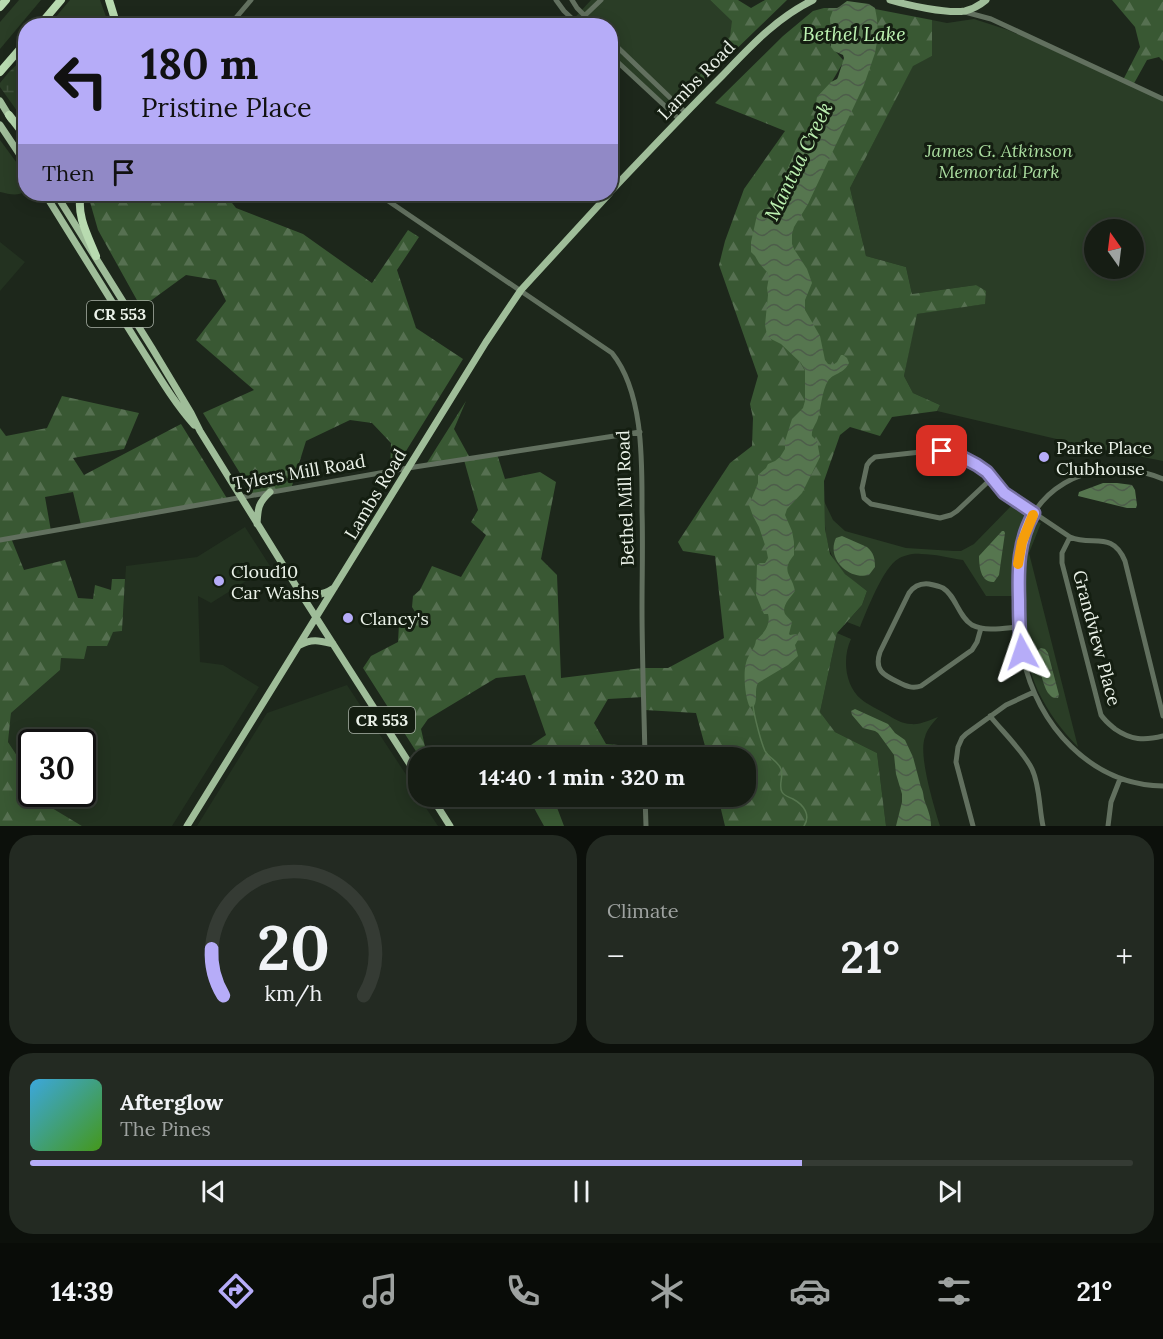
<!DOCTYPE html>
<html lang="en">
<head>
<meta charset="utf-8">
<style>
  body { margin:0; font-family:Lora,serif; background:#232a22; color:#f1f3f6; height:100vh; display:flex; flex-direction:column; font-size:22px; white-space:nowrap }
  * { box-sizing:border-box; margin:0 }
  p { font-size:20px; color:#9ea2a0 }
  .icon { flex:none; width:33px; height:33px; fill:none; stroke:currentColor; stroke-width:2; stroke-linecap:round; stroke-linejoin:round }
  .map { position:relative; height:826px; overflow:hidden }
  .drawer { display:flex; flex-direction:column; gap:9px; padding:9px; background:#0c100b; flex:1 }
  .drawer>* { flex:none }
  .banner { position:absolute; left:18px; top:18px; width:600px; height:183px; border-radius:24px; box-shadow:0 3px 15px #0003,0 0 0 2px #353b34; background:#b6acf8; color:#111; overflow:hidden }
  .needle { width:39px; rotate:346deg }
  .tools { position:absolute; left:1084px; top:219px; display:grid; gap:12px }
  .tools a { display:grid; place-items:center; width:60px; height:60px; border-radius:50%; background:#161d14; box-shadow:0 3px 15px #0003,0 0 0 2px #353b34; font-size:30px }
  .speed { position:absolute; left:18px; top:729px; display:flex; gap:12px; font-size:30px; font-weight:700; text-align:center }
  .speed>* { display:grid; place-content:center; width:78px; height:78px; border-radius:50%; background:#161d14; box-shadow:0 3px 15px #0003,0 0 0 2px #353b34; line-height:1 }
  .speed .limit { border:3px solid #111; border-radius:9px; background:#fff; color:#111 }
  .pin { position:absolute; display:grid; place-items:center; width:51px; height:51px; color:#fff; margin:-26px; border-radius:12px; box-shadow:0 3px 9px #0006 }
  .me { position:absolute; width:66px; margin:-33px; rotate:355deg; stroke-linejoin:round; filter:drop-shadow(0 0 4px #0008) }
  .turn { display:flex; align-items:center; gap:21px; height:126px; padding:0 24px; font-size:27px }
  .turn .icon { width:78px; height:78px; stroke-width:2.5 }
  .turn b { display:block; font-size:42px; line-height:51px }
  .then { display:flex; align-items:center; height:57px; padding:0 24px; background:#0003; gap:12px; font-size:22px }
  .big { font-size:45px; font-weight:700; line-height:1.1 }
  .drawer .tile { flex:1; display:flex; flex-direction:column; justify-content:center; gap:9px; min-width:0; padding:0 21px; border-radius:24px; background:#232a22 }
  .drawer .dial { align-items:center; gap:0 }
  .dial svg { height:156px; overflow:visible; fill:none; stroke:#353b34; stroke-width:7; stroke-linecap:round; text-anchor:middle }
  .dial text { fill:#f1f3f6; stroke:none }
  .song { display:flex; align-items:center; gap:18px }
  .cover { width:72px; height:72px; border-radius:9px; background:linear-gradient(135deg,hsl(200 70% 55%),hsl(100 70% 35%)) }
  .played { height:6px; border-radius:3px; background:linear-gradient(90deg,#b6acf8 70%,#353b34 70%) }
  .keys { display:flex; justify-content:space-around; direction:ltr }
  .heat { display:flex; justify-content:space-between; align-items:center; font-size:33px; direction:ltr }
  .drawer .tiles { flex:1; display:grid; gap:9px; grid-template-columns:1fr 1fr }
  .tile:last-child { grid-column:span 2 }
  .trip { position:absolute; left:408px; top:747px; width:348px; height:60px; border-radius:24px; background:#161d14; box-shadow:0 3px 15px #0003,0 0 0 2px #353b34; font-weight:700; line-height:60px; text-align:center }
  .tab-bar { display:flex; height:96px; justify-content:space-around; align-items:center; background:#090c08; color:#9ea2a0 }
  .tab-bar .icon { width:42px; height:42px }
  .tab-bar .active { color:#b6acf8 }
  .tab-bar b { font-size:27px; color:#f1f3f6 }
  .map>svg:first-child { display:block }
  .built { fill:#233220 }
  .green { fill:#2a3d26; fill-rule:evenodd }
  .forest { fill:url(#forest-firs) }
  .wetland { fill:url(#wetland-marsh) }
  .water { fill:url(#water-waves) }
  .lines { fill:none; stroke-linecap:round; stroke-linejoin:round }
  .stream { stroke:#56764f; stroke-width:1.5 }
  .minor { stroke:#62705f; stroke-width:5 }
  .major { stroke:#9fbd99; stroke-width:7 }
  .highway { stroke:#b8dbb0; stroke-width:8 }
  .route-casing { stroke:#7670a1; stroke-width:15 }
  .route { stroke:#b6acf8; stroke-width:10 }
  .slow { stroke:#f59e0b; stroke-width:10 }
  .poi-dot { fill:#b6acf8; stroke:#141e11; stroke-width:2 }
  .labels { text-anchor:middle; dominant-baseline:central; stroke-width:6; stroke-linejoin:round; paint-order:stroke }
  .shield { fill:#141e11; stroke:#aab2a8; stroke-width:1.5 }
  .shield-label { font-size:16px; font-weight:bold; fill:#ebf2e9 }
  .street-label { font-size:18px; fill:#ebf2e9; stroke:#141e11 }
  .park-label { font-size:18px; font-style:italic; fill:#aadd9f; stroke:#141e11 }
  .poi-label { font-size:18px; fill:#ebf2e9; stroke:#141e11; text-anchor:start }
  .water-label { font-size:20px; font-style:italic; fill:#bdf2b2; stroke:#141e11 }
</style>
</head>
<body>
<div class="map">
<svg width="1163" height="826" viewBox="0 0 1163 826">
  <defs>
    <pattern id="forest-firs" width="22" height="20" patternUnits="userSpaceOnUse" patternTransform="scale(1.5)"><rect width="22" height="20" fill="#395833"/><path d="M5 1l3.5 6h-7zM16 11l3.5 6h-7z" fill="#567051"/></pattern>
    <pattern id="wetland-marsh" width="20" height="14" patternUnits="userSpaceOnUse" patternTransform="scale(1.5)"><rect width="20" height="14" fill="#2a3d26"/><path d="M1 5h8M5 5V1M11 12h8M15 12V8" fill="none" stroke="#3f503b"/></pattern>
    <pattern id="water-waves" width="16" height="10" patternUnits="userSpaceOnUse" patternTransform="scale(1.5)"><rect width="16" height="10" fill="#56764f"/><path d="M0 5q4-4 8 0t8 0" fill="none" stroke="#4d5d4a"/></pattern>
  </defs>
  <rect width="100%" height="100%" fill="#1d271b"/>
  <path class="built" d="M0,242L25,262L0,291Z
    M245,527L270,566L211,603L198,596L200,662L223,665L259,687L172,826H82L52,808L43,794H82V742H32L31,777L8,742L11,713L60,670L61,658L113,632L122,631L126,566L197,557Z
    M347,685L407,776L418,796L438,826H197L267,713Z"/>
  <path class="green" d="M19,0H41L0,49V22Z
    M70,0H100L109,25H94L86,22L49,25Z
    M591,0H710L733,21L730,36L692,84L695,89L674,109L646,88L611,59L610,26L568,25Z
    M974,19L1008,30L1163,100V461L1082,445L937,411L940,405L913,393L904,376L916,314L984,304L976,285L912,294L906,267L866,256L850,188L913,65L932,56V20L947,23ZM1095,230H1134V268H1095Z
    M0,140L25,174V191C18,197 9,194 0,192Z
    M824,501L833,520L845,531L906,548L954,551H961L974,544L1014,503C1017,506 1023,509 1025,512C1027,517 1018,533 1016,539C1011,557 1013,577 1013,596H986L963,560C949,558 935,554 921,554C914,553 904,555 898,559C883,568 867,610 860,627L847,622L862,605L867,591C860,585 851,580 844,573C824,552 825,529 824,501Z
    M1038,522L1041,523L1029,553L1078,747C1062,731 1048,712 1038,691C1032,677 1027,662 1025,646C1022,625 1015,530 1038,522Z
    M837,633L851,639C842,658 845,686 861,699C868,705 878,709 886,714C893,718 902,724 911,724C920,725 930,720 938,717C933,723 927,729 925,737C918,755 934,806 940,826H886L877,753L835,732L820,712Z"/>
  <path class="forest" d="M710,0H738L751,8L765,0H787L695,89L692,85L730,36L732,21Z
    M1112,0H1163V61L1159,57L1147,60L1132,87L1122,82L1140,47L1135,27Z
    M824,8H842L830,45L844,61L817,107L864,85L875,9L932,20V56L913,66L850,188L866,256L906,267L912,294L976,285L986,291L985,304L917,314L904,376L913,393L940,405L937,411L892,417L880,436L850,427L840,435L824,481L825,529L830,554L845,574L867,591L862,605L837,633L820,712L835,732L877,753L886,826H725L718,797L746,796V758L708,757L696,713L645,710L644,697L608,699L594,723L606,744L630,746L631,757H513L546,735L525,675L496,678L428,719L421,729L426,751L419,756L363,668L371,656L398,642L399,624L417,615L412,607L413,596L420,590L432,566L461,577L486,535L471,522L478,510L464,460L425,466L466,401L454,429L470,458L497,454L505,479L540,472L556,482L541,559L557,575L561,678L642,668H668L724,638L715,556L683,551L678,542L730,463L752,446L753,418L750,404L758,376L719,265L725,241L744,189L785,131L715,103L783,36L813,11Z
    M89,194H225L236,208L303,234L372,283L408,230L419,237L397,270L416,328L463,359L393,472H390L391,443L372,423L350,420L306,441L291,489L254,496L203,413L254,390L196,340L226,301L216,280L186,275L149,302H138L98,230L88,195Z
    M62,396L139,413L124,449L73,458L84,475L181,424L228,500L81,525L73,492L45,497L51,531L11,538L24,570L65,560L78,598L93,599L95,585L111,590L112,579H125L122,631L113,632L107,646H87L84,659L61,658L60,670L11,713L8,742L31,777L32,794H43L52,808L82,826H0V428L6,436L47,428Z
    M528,797H553L564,826H544Z"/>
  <path class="wetland" d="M25,57V122L0,87V83L9,72Z"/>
  <path class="water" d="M847,1L869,4L875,8L877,19L878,36L875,53L864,85L808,204L794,227L792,234V244L794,249L807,269L812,283L805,300V310L820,336L825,360L828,364L833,365L837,362L841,355H843L847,358L849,363C844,374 833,373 828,381C822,390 821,408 818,418C816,425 811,429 812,436L817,441L820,457L802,493L787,509L785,515L792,531L794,542V555C780,572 792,574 795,591C791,597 781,606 785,614C787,617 790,619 792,622L789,634L790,635L796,634L798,635V640L795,645L798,656L788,665L758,683C754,690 758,698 754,706L750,707C745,699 743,673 746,663C748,654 755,649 756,640C764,634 771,624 768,614H764L763,612L756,595L757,565L760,563H765L768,558L766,548L759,527L753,516L749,505L758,483V475L766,468L768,464L775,461L780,457L785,449V441L792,419L803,408L805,401V370L801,363L781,344L771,339L767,335L765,325L768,295L767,288L769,277L767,272L759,263L755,256L751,252V242L757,215L760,211L769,207L772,204L774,194L780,187L795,151L803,138L812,131L814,126L817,116L816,103L817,97L831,82L837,79L838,77L844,58L843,55L834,51L831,47L830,18L833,10L839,7Z
    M1103,483H1117L1132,485L1135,490L1137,505L1136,508H1127L1078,496L1079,492Z
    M1002,531H1004L1005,533L999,575L994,582C981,583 979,567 979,556Z
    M842,536L867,547C874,553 875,559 875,567L869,575C849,580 826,559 836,538Z
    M1041,648L1045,649L1048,653L1059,695L1058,698C1054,698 1052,698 1049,694C1043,688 1037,659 1038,650Z
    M855,709L888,724L895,733L905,740L913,757L921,787C924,793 923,796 925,802C928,810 931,817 931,826H896L902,802V794L896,774L894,755L878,733L875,731L863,728L852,715L851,711Z"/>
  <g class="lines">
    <path class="stream" d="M753,705C754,716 761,742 765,751C769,758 778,761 781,769C784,776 778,785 782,792C784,796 789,797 793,799C804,805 811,815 804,826"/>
    <path class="minor" d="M556,0L564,11L580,26
      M572,0L577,8L595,26
      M965,12L991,19L1163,99
      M577,23L601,0
      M229,26L251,0
      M610,40L685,112
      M610,55L679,119
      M378,194L612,353C644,393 642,463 642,511C643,543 642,575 642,607C642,657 644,707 645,758
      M992,478L957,511L951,515L940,518L871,504L864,498L862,488L867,465L870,461L875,457L930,451L946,452L960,456L984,470L1006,494L1070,537C1092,547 1112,530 1125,561L1163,716
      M1163,479C1110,456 1047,474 1025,530C1017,552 1019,575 1019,598C1019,618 1019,638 1023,657C1037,725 1091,785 1163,786
      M1070,537L1062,553V563L1101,715C1105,721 1109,724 1115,729C1131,740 1144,741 1163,736
      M0,540L408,468L640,432
      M981,628L977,642L972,650L921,686C912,689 906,686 898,682C883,675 874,670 880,652L909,593C914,586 920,583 929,584C934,585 939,586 943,588C956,596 958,616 972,625C986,632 1005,628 1019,627
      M990,716C1002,731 1024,752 1032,769C1040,786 1039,808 1043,826
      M645,796L646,826
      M973,826L956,762L958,747L962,738L966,734L1006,705L1034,692
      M1108,826L1111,802L1120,779"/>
    <path class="major" d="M890,0C907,5 947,14 965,11C973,9 980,5 986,0
      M0,101L11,119
      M0,125L26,164
      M610,192C647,153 684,114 722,76C750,47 776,18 813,0
      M45,194C75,243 106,292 137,342C155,370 172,400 194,425
      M56,194L152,348L191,413L200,431L296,586L418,777
      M257,524C258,508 258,503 270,492
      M297,587C312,595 319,598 334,588
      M300,645C312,638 321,641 333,644
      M431,796L450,826
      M187,826L486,342L521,290L609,194"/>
    <path class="highway" d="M109,0L117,26
      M0,7L6,0
      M39,26L61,0
      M0,72L26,42
      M9,115L26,137
      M81,194C76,215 88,236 96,256"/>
  </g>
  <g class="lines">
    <defs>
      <path id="route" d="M942,451L960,456L977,465L987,472L1004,493L1034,513C1018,541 1018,569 1019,600C1019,617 1019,634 1022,652"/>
    </defs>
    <use href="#route" class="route-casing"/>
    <use href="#route" class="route"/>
    <path class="slow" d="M1018,564L1022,542L1033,515"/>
  </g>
  <g class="poi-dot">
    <circle cx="1044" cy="457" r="6"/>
    <circle cx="219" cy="581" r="6"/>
    <circle cx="348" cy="618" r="6"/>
  </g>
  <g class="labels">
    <g class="shield">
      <rect x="87" y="301" width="66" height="26" rx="4.5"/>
      <rect x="349" y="707" width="66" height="26" rx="4.5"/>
    </g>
    <g class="shield-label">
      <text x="120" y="314">CR 553</text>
      <text x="382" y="720">CR 553</text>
    </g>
    <g class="street-label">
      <text transform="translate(696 80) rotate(-46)">Lambs Road</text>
      <text transform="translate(299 472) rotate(-10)">Tylers Mill Road</text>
      <text transform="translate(375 494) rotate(-59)">Lambs Road</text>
      <text transform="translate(625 498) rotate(-92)">Bethel Mill Road</text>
      <text transform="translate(1097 638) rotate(75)">Grandview Place</text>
    </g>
    <g class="park-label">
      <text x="999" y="150">James G. Atkinson<tspan x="999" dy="21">Memorial Park</tspan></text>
    </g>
    <g class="poi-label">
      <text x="1056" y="447">Parke Place<tspan x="1056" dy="21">Clubhouse</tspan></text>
      <text x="231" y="571">Cloud10<tspan x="231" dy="21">Car Washs</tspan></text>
      <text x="360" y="618">Clancy's</text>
    </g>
    <g class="water-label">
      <text x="854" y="33">Bethel Lake</text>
      <text transform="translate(798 161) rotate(-64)">Mantua Creek</text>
    </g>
  </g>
</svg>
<div class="tools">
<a><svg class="needle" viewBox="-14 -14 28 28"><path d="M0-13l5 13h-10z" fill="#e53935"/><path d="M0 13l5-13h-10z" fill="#9ea2a0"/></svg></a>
</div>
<div class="speed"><div class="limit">30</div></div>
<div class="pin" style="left:942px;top:451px;background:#d93025"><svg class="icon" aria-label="arrive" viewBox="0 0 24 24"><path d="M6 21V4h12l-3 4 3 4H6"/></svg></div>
<svg class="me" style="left:1022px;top:652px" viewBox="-20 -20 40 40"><path d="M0-17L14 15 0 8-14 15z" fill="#b6acf8" stroke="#fff" stroke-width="4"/></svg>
<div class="trip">14:40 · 1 min · 320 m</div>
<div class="banner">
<div class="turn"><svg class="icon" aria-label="left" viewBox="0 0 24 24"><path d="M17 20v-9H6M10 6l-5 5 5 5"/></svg><div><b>180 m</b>Pristine Place</div></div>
<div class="then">Then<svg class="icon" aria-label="arrive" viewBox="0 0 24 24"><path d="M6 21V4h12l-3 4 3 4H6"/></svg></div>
</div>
</div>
<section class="drawer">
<div class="tiles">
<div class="tile dial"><svg viewBox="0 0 100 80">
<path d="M14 69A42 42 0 1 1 86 69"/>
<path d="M14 69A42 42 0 0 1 8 45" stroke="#b6acf8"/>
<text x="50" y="56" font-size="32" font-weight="700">20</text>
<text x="50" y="72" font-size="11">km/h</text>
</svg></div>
<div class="tile"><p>Climate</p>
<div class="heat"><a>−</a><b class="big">21°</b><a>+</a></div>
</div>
<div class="tile">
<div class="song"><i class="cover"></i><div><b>Afterglow</b><p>The Pines</p></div></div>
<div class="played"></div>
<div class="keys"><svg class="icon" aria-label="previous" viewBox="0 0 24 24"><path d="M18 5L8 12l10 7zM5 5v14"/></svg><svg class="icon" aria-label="pause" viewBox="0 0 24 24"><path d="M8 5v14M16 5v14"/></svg><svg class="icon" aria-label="next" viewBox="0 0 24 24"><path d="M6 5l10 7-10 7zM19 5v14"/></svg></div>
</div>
</div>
</section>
<nav class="tab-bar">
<b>14:39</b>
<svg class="icon active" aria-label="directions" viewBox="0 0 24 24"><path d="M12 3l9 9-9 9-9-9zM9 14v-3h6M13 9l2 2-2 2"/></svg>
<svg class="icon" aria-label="music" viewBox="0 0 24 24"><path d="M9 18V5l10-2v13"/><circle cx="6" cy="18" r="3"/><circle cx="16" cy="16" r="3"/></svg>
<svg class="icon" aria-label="phone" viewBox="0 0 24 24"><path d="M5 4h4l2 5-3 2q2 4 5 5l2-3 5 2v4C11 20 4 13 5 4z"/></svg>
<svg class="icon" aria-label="climate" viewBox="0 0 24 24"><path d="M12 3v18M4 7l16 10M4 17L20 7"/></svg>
<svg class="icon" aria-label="car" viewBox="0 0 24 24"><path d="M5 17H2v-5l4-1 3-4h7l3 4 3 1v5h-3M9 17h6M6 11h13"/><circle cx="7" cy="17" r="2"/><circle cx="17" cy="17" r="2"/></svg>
<svg class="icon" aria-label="filters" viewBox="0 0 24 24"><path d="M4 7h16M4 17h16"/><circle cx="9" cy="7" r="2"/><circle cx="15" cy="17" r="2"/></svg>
<b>21°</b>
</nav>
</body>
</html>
